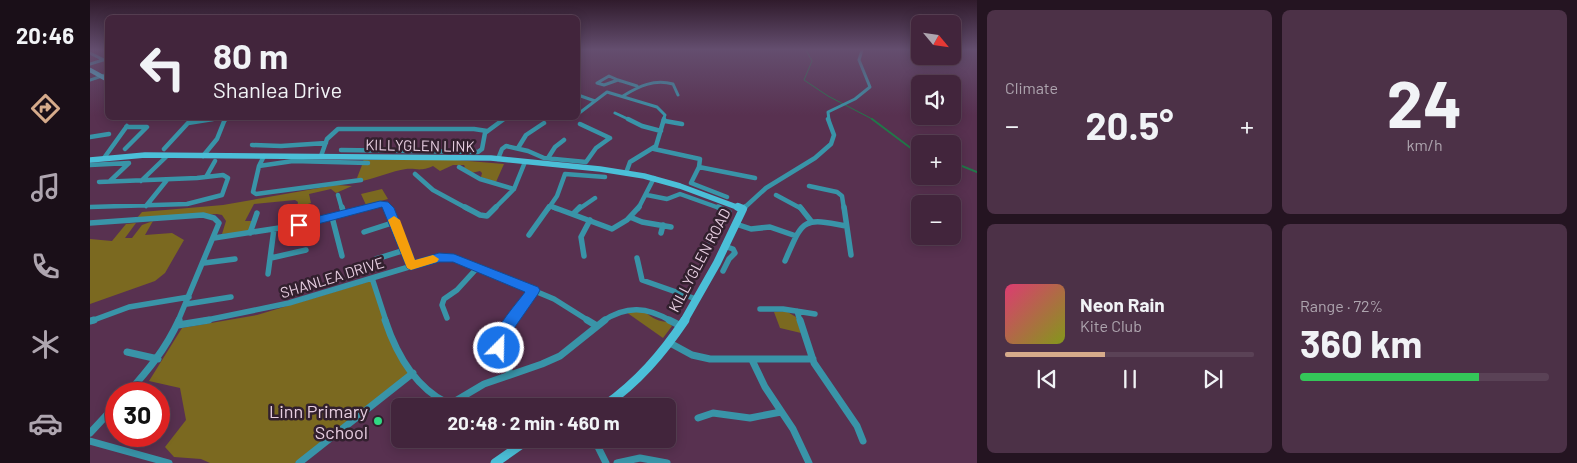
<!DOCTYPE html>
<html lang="en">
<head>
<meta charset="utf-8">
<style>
  body { margin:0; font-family:Barlow,sans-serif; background:#4c3147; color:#f1f3f6; height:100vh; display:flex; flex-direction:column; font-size:19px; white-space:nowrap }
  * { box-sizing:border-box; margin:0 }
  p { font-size:16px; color:#aea5af }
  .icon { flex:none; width:28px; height:28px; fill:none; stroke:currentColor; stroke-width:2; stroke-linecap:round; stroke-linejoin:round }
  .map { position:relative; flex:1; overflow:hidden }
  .drawer { display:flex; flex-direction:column; gap:10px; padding:10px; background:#241421; width:600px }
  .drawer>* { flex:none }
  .top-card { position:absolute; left:15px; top:15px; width:475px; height:105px; border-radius:8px; box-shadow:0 2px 12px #0003,0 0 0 1px #5a4256; background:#42253c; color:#f1f3f6; overflow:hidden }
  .needle { width:32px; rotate:119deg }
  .fabs { position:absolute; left:821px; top:15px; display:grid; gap:10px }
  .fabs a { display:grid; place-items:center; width:50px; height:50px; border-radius:8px; background:#42253c; box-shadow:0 2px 12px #0003,0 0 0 1px #5a4256; font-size:25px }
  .speed { position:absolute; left:15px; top:382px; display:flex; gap:10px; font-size:25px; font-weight:700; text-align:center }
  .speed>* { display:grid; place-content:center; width:65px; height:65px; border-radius:50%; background:#42253c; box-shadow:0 2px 12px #0003,0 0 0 1px #5a4256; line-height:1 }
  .speed .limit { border:8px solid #d22; background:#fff; color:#111 }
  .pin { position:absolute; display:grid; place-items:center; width:42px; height:42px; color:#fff; margin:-21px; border-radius:10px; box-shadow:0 2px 8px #0006 }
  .me { position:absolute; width:55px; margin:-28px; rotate:23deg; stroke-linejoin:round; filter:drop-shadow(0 0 4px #0008) }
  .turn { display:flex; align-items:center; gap:18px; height:105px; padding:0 25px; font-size:22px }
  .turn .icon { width:65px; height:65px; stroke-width:2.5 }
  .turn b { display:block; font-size:35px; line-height:42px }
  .big { font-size:38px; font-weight:700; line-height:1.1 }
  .drawer .widget { flex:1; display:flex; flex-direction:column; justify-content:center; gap:8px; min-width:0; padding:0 18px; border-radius:8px; background:#4c3147 }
  .drawer .dial { align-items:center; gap:0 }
  .dial b { font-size:65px; line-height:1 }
  .song { display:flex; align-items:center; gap:15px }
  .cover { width:60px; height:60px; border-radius:8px; background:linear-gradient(135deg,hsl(340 70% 55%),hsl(70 70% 35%)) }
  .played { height:5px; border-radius:2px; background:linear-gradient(90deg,#d6ab8b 40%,#5a4256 40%) }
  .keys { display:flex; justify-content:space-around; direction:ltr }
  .heat { display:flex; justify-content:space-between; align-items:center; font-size:28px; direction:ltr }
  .charge { height:8px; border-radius:4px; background:linear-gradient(90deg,#34c759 72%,#5a4256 0) }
  .drawer .tiles { flex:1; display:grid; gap:10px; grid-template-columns:repeat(2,1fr) }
  .trip { position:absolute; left:301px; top:398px; width:285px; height:50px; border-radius:8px; background:#42253c; box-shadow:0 2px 12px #0003,0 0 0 1px #5a4256; font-weight:700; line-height:50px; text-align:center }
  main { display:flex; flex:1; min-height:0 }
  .menu { display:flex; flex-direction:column; width:90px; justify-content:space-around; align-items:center; background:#1a0f18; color:#aea5af }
  .menu .icon { width:35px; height:35px }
  .menu .selected { color:#d6ab8b }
  .menu b { font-size:22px; color:#f1f3f6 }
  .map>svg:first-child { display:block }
  .green { fill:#7b6920 }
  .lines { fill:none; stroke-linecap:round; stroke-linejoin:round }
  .stream-far1 { stroke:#217849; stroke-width:1 }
  .stream { stroke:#217849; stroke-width:2 }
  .street-far3 { stroke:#3994a8; stroke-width:3 }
  .street-far2 { stroke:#3994a8; stroke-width:4.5 }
  .street-far1 { stroke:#3994a8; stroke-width:5.5 }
  .street { stroke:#3994a8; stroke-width:7 }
  .secondary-far3 { stroke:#4bbfd8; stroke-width:4.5 }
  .secondary-far2 { stroke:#4bbfd8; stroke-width:5.5 }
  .secondary-far1 { stroke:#4bbfd8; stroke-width:8 }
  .secondary { stroke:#4bbfd8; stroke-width:9 }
  .route { fill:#1a73e8; stroke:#114b97 }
  .slow { fill:#f59e0b }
  .poi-dot { fill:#30d883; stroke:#32202e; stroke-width:2 }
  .labels { text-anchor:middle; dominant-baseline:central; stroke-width:5; stroke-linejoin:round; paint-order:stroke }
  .street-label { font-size:15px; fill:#e7cee1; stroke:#32202e }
  .near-poi-label { font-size:18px; fill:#e7cee1; stroke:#32202e; text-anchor:end }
</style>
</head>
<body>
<main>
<nav class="menu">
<b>20:46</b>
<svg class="icon selected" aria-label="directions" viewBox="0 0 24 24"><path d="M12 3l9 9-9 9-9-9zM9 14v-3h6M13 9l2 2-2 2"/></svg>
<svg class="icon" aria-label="music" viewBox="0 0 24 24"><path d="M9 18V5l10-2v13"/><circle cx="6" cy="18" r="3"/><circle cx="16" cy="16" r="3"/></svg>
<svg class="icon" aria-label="phone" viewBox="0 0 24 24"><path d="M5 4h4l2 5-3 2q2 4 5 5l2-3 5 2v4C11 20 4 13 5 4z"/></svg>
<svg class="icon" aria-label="climate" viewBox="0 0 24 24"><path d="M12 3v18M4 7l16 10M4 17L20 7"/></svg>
<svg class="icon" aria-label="car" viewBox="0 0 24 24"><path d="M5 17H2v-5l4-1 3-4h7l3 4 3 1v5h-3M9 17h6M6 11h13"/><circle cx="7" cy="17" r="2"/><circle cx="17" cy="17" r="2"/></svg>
</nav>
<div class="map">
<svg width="887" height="463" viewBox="0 0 887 463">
  <rect width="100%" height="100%" fill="#583150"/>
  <path class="green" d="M273,160H366L414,164L406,182L391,177L392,173L390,171L381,173L373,168L375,167L374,165H363L350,171L343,166C330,172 327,168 316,169C302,171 286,178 272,181V179L267,178L272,165H276Z
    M246,185L262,186L246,193L241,189L219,194L221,203L215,205L214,214H219L220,218L204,222L208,202L205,200L164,204L155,221H163L159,232L132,234L136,221L132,215L127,214L47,218L52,212L133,205Z
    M292,189L298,199L276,205L271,194Z
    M63,221L55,235L82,233L94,240L75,273L65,281L0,304V239L22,241L36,224L46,223L35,238H42L52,225Z
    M281,281L319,373L205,463H120L111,459L84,457L75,447L96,420L90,388L59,381L92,328L167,315Z
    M696,311L706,317L711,333L690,328L684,312Z
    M536,312H556C560,318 571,322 578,322L582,326L573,338Z"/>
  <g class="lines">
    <path class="stream-far1" d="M716,50L722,61L714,80L738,96L784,120"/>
    <path class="stream" d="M782,119L830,155
      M862,162L887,172"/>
    <path class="street-far3" d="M0,53L18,62
      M0,64L13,60
      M519,76L528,80L514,85L507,83Z
      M0,80L15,75
      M528,80L530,81
      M528,80L547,86
      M488,95L505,101
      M533,96C549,86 564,79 583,84L588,95
      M525,113L540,120
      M488,114L517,92L567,107L575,115L573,120
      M134,118L136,120
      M115,120L130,118
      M412,120L415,118
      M739,120L738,112L765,99L780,87L769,60L772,50"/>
    <path class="street-far2" d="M538,119L552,126L571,131
      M575,121L592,124
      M0,137L19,134
      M162,145L191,146L236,143
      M428,148L436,135L454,123
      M35,149L57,127H36
      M74,149L98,123L123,119
      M564,149L610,159L609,167L601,183L637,197
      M251,150L388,152L392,149L395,133L414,119
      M113,156L127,139L135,119
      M174,156L169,166L163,192L166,194L271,180
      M231,156L237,139L248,129H384L397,131
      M14,158L37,126
      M458,158L465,147L474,140
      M408,159L412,149L416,146L438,151L454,158L496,162L506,148L520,138L490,124
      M0,165L39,163L20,181
      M169,166L203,161L278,163
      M369,167L390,179L424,189
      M609,167L665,178
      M536,173L540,162L566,146L574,119
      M325,174L343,190L378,209
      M116,177L125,161
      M51,181L77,156
      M719,186L747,192L752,196L754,209
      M248,195L252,209
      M557,195L577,199L590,194L632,209
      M686,195L712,209
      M56,206L77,180
      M460,206L467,209
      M0,207L97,204L132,195L138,178L133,175L107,178L9,182
      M274,209L292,204L298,206L299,209
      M404,209L424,189L435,162
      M458,209L467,196L475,174L515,177
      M489,209L505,198
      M548,209L564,178
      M653,209L676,188L725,158L741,144L744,135L738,119"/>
    <path class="street-far1" d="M252,207L254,214
      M298,207L321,265
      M375,207L390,215L397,216L406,207
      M463,207L522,229L537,220L549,207
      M710,207L721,221
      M754,207L761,255
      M653,209L655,207
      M483,214L490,207
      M242,217L252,256
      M540,217L552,222L581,227
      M0,223L113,215L124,218L129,223L88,321
      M646,224L661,229L680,227L706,236
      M274,232L305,222
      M160,233L167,213
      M571,233L573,225
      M439,235L459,207
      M124,238L209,225L279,207
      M620,241L639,212L628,207
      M494,256L491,237L500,220
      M181,258L216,250
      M547,258L552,280L606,299
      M286,259L315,250
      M695,261C713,220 711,217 756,226
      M114,263L145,259
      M633,271L639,259L645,253L643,249L634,246
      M178,274L184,229
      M282,278L296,321
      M97,304L141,297
      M670,309H693L725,314
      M707,311L710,321
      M357,318L352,305L354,299L367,290L388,267
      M1,321L39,307L99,297
      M112,321L199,303L352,257L371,260L464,299L499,321
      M423,321L444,290
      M513,321C537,305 557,307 581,321"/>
    <path class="street" d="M295,320C306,353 325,387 357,403L367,400L394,384L452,364L470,356L515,320
      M497,320L507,326
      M579,320L591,326
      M710,320L724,363L767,426L773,441
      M0,321L4,320
      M88,325L119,320
      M580,343L602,355L620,359H723
      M37,352L68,359
      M662,360L675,387L703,429L719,463
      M420,374C407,344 405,347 424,320
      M37,394C59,369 75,350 89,320
      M608,418L623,413L660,418L691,412
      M0,433L26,405
      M504,439L516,463
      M0,441L79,463
      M209,463L323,373
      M527,463L550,458L577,463"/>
    <path class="secondary-far3" d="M0,70L18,80"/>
    <path class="secondary-far2" d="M0,160L55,155L401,158L510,169L554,176L590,186L652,209"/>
    <path class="secondary-far1" d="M594,321L627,263L653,209L648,207"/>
    <path class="secondary" d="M514,406C548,382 572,354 595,320
      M405,463L439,439"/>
  </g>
  <linearGradient id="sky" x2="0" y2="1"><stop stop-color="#301b2c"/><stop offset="0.43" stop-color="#644e6f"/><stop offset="1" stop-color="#644e6f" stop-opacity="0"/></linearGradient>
  <rect width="887" height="115" fill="url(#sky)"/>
  <path class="route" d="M290,201L298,202L304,208L325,260L349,253L364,254L448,287L450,290L448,294L418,337L414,352L409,354L404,352C396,336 425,306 435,292L363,262H349L321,270L317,268L292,207L209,229L204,225L205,222Z"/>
  <path class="slow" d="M304,216L310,220L325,260L343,255L349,259L347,262L321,270L317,268L298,220Z"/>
  <circle class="poi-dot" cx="288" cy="421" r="5"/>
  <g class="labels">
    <g class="street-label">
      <text transform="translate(330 145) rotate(1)">KILLYGLEN LINK</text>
      <text transform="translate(609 260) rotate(-62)">KILLYGLEN ROAD</text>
      <text transform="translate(242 277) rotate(-17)">SHANLEA DRIVE</text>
    </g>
    <g class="near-poi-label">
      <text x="278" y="411">Linn Primary<tspan x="278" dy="21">School</tspan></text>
    </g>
  </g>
</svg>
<div class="fabs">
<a><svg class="needle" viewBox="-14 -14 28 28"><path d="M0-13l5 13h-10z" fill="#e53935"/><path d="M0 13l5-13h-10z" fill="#aea5af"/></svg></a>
<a><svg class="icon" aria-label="sound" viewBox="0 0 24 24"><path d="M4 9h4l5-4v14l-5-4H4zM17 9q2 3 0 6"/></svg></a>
<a>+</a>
<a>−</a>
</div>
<div class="speed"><div class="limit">30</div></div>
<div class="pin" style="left:209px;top:225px;background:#d93025"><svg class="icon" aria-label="arrive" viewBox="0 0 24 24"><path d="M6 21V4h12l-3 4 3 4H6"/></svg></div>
<svg class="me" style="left:409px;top:348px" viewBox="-20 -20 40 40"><circle r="17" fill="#1a73e8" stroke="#fff" stroke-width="3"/><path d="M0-11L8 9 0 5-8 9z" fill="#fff"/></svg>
<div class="trip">20:48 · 2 min · 460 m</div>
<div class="top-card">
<div class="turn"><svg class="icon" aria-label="left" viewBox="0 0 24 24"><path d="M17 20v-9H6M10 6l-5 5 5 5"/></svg><div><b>80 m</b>Shanlea Drive</div></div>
</div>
</div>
<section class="drawer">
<div class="tiles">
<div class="widget"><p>Climate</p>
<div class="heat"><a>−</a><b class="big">20.5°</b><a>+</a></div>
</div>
<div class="widget dial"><b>24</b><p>km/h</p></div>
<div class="widget">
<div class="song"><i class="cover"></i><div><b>Neon Rain</b><p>Kite Club</p></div></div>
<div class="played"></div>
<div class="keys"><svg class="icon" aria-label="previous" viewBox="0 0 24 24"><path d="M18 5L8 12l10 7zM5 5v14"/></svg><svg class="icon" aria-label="pause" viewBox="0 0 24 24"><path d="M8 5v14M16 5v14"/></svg><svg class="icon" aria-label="next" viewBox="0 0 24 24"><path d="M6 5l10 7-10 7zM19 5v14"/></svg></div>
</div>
<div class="widget"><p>Range · 72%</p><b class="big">360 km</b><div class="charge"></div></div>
</div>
</section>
</main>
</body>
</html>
